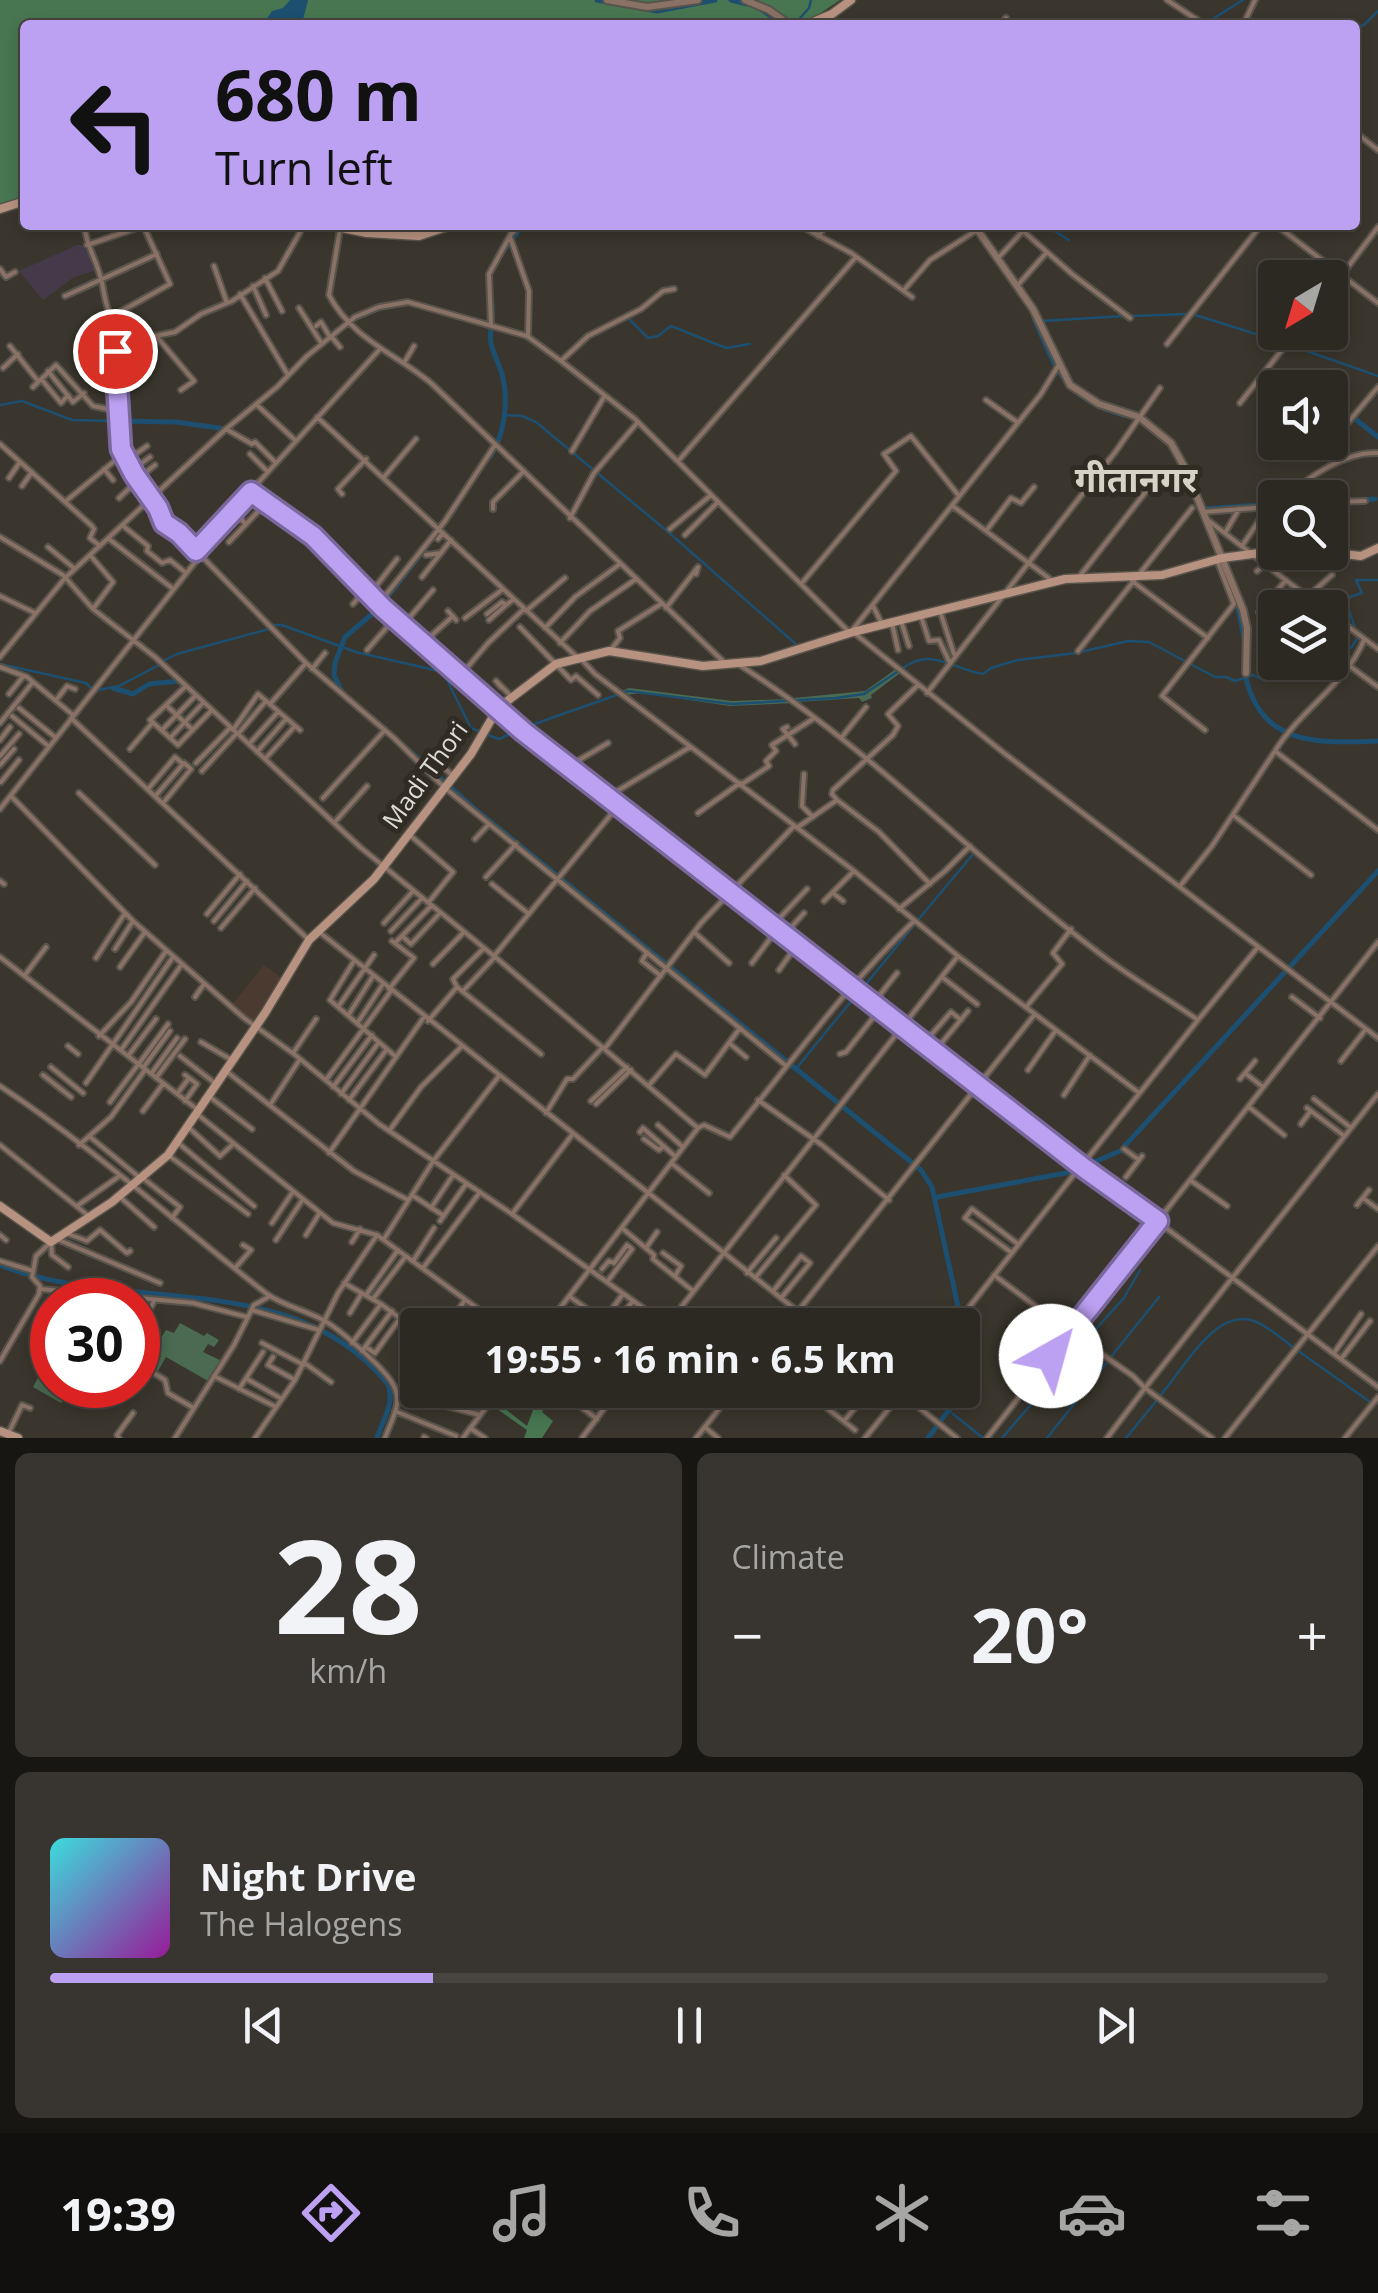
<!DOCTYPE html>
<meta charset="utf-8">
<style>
:root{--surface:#2c2822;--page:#38342f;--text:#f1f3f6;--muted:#a6a6a5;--line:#484440;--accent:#bca0f2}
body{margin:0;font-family:"Open Sans","Noto Sans Devanagari",sans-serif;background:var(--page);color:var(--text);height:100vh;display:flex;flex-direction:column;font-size:38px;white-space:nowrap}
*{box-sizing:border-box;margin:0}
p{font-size:32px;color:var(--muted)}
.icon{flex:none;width:55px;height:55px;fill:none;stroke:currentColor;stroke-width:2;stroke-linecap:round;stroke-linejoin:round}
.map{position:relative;height:1438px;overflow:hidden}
.side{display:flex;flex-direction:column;gap:15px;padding:15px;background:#181613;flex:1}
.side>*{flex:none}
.top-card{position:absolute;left:20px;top:20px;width:1340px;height:210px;border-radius:10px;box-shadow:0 5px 15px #0003,0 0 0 2px var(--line);background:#bca0f2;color:#111;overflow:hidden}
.needle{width:65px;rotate:218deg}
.buttons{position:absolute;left:1258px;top:260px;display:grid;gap:20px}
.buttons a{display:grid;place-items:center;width:90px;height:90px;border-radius:10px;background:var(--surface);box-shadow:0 5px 15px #0003,0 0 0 2px var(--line);font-size:50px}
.speed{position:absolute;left:30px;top:1278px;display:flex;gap:20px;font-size:50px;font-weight:700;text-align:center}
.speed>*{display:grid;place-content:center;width:130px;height:130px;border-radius:50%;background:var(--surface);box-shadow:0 5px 15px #0003,0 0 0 2px var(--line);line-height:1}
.speed .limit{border:15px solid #d22;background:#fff;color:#111}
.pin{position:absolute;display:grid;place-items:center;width:85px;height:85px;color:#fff;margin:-42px;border:5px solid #fff;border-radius:50%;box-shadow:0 2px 10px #0007}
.me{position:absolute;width:110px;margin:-55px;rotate:38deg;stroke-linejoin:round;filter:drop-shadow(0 0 8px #0008)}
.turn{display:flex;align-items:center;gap:35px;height:210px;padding:0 30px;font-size:45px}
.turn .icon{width:130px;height:130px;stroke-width:2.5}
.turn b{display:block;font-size:70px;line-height:85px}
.big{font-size:75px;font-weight:700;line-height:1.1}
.side .tile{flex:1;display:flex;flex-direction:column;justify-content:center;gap:15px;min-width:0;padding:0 35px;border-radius:15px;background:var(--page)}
.side .dial{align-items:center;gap:0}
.dial b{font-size:130px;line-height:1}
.song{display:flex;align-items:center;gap:30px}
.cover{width:120px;height:120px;border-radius:15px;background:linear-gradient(135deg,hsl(180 70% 55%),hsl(300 70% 35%))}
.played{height:10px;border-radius:5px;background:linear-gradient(90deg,var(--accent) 30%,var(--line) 30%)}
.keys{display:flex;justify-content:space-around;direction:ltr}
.heat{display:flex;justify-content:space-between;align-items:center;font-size:55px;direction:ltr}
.side .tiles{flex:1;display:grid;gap:15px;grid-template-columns:1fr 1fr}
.tile:last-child{grid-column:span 2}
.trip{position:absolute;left:400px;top:1308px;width:580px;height:100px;border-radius:10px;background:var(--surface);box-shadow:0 5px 15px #0003,0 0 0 2px var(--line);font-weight:700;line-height:100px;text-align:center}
.tabs{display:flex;height:160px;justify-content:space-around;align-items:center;background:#12100e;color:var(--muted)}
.tabs .icon{width:70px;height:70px}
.tabs .selected{color:var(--accent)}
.tabs b{font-size:45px;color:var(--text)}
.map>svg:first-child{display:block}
</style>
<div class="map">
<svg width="1378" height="1438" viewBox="0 0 1378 1438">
<rect width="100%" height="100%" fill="#3a362d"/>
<!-- industrial -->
<path fill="#453a49" d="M77,245H87L97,270L74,277L43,300L19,271Z"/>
<!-- education -->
<path fill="#4b3a2f" d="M264,965L285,980L255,1025L231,1006Z"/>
<!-- green -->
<path fill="#4a6a51" d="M896,669L900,673L871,695L872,698L862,702L859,698L797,702L794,698L865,691Z
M629,688L732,701L788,699L794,703L730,706L643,693L624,695L622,691Z
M180,1323L204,1336L207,1333L219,1340L214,1347L208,1344L203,1352L222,1361L208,1381L166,1357L157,1373L153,1371L161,1356L152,1351L147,1353L150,1348L148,1345L155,1347L166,1330L174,1333Z
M52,1351V1385H72L61,1403L33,1387Z"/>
<!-- forest -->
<path fill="#477651" d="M0,0H840L803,25H25V203L0,214Z
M554,1390L542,1412L553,1421L542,1438H524L527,1430L497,1409L500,1405L527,1426L533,1410H540Z"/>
<!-- water -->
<path fill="#1d4f71" d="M290,0H308L303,20L263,25L272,11L283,8Z"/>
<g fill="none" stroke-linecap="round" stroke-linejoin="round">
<!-- stream -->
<path stroke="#1d4f71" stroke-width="2.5" d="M1206,23L1243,0
M794,25L809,8L811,0
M1355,28L1364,25L1378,11
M1045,225L1069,240
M1192,314L1285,343
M1132,316L1188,314
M628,318L648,338L658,336L671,326L726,348L750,344
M1042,321L1124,316
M1290,345L1378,376
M0,405L22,401L72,420L114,421
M503,415L522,416L536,422L673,536
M675,538L797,645
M274,625H282L356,652L443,672L471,728L481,732
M1330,657L1352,647L1358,637L1347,604L1350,597L1362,593L1356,580H1378
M163,661L177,654L269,629
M0,664L86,683L92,689
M903,668C932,647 952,669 983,674L991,668L1018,660L1076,653L1128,641L1149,642L1215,677H1226L1235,681L1253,675L1265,681L1266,677L1302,672L1306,662
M98,690L119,686L159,665
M523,728L628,691L732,704L836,698L864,694L897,672
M485,734L499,739L519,730
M918,920L974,853
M862,989L915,924
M795,1070L857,994
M1085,1341L1124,1298L1140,1270
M1297,1350L1370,1402
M1110,1358L1159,1297
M1159,1397C1182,1372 1214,1307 1254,1321C1268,1326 1282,1339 1294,1348
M949,1411L951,1412
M953,1414L983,1438
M1002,1438L1084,1343
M1047,1438L1108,1361
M1126,1438L1157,1400"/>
<!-- canal -->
<path stroke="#1d4f71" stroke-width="5" d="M597,0L657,11L715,0
M731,0L747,4
M762,10L784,25
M502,253L523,225
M1034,318C1056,370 1065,399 1123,415
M1354,418L1378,437
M117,421L176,422L226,429
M489,458C505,436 509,401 502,374C499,364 494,355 491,344C489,333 493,318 492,305
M1363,500L1375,499
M1203,509L1275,504
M441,528L455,509
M1237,604L1244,637
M1245,673C1259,747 1318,743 1378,741
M113,688L133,694L149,684L179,681
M342,692L334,675L335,663L345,637L378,609L428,545
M373,718L475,809L921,1170L932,1187L962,1325
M937,1197L1071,1172L1120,1151L1378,871
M0,1265C126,1315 292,1266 388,1384C395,1404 383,1419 377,1438
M928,1438L969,1383L971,1369L962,1328"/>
<!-- minor casing -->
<g stroke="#58544b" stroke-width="8">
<path id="minor" d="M1167,0L1205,25
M999,25L1006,18
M1243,25L1255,0
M1355,132L1378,150
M84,225C87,249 98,262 102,283C105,296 105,305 111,317L119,444L164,523L179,533L306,663L394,738L445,788L785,1065
M236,225H245
M799,225L851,253L912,297
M1028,225L1023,231L1072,274L1130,318
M1276,225L1378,303
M340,229L329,295C351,338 396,354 431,383L725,663
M818,236L825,227
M510,237L529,291L528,337
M87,245L143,226
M999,257L1023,231
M214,266L227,303
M0,269L6,277L15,272
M265,278L282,311
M253,286L266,315
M1017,286L1047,252
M904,290L930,260L977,230
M1330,291L1378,227
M240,294L288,375
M65,296L157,254
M299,308L322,344
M111,317L170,284L143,225
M491,325L489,274L511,234L520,225
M316,326L321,322L330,337
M156,336L194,381L181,390
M331,336L340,347
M1167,344L1261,225
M10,346L38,381
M115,351L126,342L175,332L201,314L232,301L278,271L304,225
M561,361L588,336L641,309L663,291L674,289
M404,363L414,346
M3,368L18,354
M48,371L73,402L84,393
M42,380L61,403L68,395
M33,387L56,365L93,406L117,411
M986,400L1017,422
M1240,403L1296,332
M256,404L296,441
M317,417L578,658
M226,429L252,444L255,442L276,463
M0,444L92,526L94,529L90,538L100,546
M572,451L604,397
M250,454L268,472
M1318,458L1378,387
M127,460L147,446
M679,460L856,257
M104,469L113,480
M131,471L150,457
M384,477L416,439
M9,478L20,462
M137,479L155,465
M22,486L32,472
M251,491L313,536L383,607L524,732
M342,494L338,489L366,459
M119,498L137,481
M1287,498C1308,476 1347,451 1378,453
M66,501L123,454
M1330,502L1365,501
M954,507L1050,579
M493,509V502L522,473
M233,512L246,524
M1203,512L1268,507
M570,518L594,473L638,422
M1209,521L1322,608
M122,525L148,546L147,551L162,563L170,560L186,573
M670,529L711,495
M986,531L1011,498L1021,503L1034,487
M1225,533L1239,509
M685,535L717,503
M0,537L63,575L93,609L155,657L360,847L494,956
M109,539L172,588
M438,539L443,533
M229,542L267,502
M1242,546L1268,507L1275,506
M48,547L75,569
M197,550L379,350
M90,555L113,582L93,609
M426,555L441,553
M1257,571L1266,564
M422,577L451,540
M1079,577L1155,480
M1132,581L1208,638
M801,584L896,471L884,454L911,436L959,496
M370,594L397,559
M0,596L35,613
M1308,596L1332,575
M380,602L445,521L495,445
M353,604L365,590
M873,606L882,624
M1286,607L1299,590
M666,608L698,567L696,574
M448,611L456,620
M526,611L565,578
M940,611L954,654
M1259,612L1286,580
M1330,613L1378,649
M487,614L502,602L506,605L514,599
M921,616L929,641L939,640L949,661
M465,618L503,589
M489,620L506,605
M901,621L909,646
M892,623L898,650
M403,625L433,590
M520,627L571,680L576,676L598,695
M545,628L575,597L620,564
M853,632L1004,753L1378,1038
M423,643L453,616
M560,643L590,611L636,579
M367,650L395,618
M610,651L620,638L618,631L661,604
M1078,651L1192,508
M0,657L65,578L226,429L277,387L307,356L355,317L379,307L408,302L527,336L561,361L635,419L850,633L1041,394L1058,366
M581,659L595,674L854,871L958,956L667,1325
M738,664C870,748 978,862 1103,956C1133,979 1167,998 1198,1020L1082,1165L1378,1387
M0,667L27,677L73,715
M1351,667L1378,687
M312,669L325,653
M460,676L488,643L524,609
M185,687L150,720L178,745L211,711
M501,687L496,681L511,696
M927,693L1116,451L1160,388
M9,694L22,678
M57,699L67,686L75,689
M270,704L306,663
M167,706L193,730
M19,708L55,737
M12,716L47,745
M71,718L309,940
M0,723L33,682
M787,727L783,729L795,744
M162,730L195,696
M233,730L258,694L300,730
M1205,730L1162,696L1234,604L1217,560
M238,734L266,701
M170,738L203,703
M841,738L866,707
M0,740L10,727
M249,744L278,712
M130,749L153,722
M1275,751C1300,710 1346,684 1364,640
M257,752L286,719
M0,756L19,734
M265,759L295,726
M435,759L454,777
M196,763L230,728
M0,765L14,749
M569,766L608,743
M202,771L236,734
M804,774L802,806L813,817
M1,782L19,760
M742,784L769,766L766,761L776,751L772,745L813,719
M149,788L175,757L182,763
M79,793L155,865
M157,794L184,763L191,769L163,803
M11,796L133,921L244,1018L294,1054L379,1124L512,1214L667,1325
M609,796L690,747
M323,798L385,730
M837,800L879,832L930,884
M0,809L200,556
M698,813L740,783
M1233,815L1311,875
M334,823L367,786
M798,827L837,800L832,794L833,790L893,735L898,726L888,714L918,685
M411,836L453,872L428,903
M475,839L489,824
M486,877L516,844
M0,881L4,884
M492,884L529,914
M1180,886L1212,846L1275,751L1378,830
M833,893L843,901
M824,901L854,871
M899,909L945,871L970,846
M207,914L240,874
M214,921L247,881
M384,923L413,891
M773,925L807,889
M221,928L255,888
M318,931L815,1325
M391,931L422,898
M694,932L729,963
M785,934L804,913
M402,936L411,944L440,913
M396,942L431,906
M115,949L133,921
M647,952L642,961L661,976
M958,956L1138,1092
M0,957L198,1110
M96,958L125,913
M354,961L330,1000L395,1056
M752,963L778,928
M433,964L464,932
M120,967L145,932
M779,970L797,945
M25,975L46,947
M942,977L977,1004
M457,987L541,1054
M389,989L414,958L392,941
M463,991L494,958
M195,997L204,984
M1292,997L1320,1018
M875,1001L897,973
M1027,1006L1062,964L1053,953L1071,929
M338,1007L374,955
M349,1014L373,976
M1198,1020L1258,947
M428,1021L457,987L453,979L484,948
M358,1022L383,984
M99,1036L131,1002L166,951
M201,1042L230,1059
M729,1043L746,1057
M924,1043L951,1012L961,1020
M68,1046L78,1054
M606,1047L701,923L794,826
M121,1050L182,964
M935,1051L968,1011
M293,1053L316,1019
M840,1054L846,1052L880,1009
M128,1056L156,1019
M180,1056L216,1084
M1341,1061L1366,1029
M138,1065L168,1024
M51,1067L83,1093
M143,1068L170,1031
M1028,1070L1056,1030
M226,1071L354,1171L408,1200
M1245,1073L1263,1087
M151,1074L177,1038
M43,1075L71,1097
M185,1075L197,1084L185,1101
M156,1078L185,1039
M1240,1079L1255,1061
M326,1080L391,991
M86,1083L173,957
M650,1084L676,1054L705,1075L740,1028
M0,1086C94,1148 178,1225 267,1294C284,1306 305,1310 323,1320C339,1328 381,1366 391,1381C405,1401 392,1418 385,1438
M333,1087L372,1035
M177,1094L189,1078
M341,1094L379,1042
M1064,1095L1090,1055
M210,1097L252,1129
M1314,1099L1350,1127
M349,1100L387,1049
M758,1100L822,1145L889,1200
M591,1101L627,1067
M110,1102L137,1066
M596,1104L631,1070
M270,1105L300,1059
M1249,1107L1284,1135
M1307,1108L1343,1135
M143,1111L163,1084
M546,1113L567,1079H573L603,1047
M197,1114L333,1223L377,1235L500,1325
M1301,1124L1310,1112
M658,1125L683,1147
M188,1127L220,1156L232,1145
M698,1128L704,1125L730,1137C790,1064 844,988 913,922
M389,1131L421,1087L461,1047
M640,1132L643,1128L676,1157
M89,1136L139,1177
M644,1139L659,1150L664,1146
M177,1142L254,1206
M0,1145L90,1217
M79,1145L111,1117L145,1070
M1124,1149L1139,1160
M329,1153L424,1017
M168,1155L248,1214
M671,1163L709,1193
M1126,1177L1142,1156
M144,1179L180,1207L172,1218
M1190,1180L1227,1206
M412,1195L444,1216
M120,1197L154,1227
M1363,1198L1378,1209
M1357,1205L1369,1190
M77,1206L118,1177
M431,1208L453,1175
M512,1214L572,1135
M440,1221L466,1184
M272,1223L292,1193
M622,1228L654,1255L653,1259L693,1291
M66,1233L87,1241L100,1230L127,1253L130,1251
M0,1235L6,1240
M306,1235L319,1214
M384,1239L434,1160L499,1076
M59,1240L160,1283
M276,1240L303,1199
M352,1242L360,1229
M646,1248L657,1232
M663,1253L681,1266L675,1276
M1012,1253L965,1218L972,1209L1018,1244
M0,1261L33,1271
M413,1261L434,1228
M236,1267L251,1250L243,1245
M423,1268L480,1192
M602,1269L609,1261L614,1263L627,1245L632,1249L607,1282
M747,1273L776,1238
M994,1275L1070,1332L1378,942
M755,1278L816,1205L784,1175
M344,1283L381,1304L418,1332
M40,1289L193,1303L247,1317
M774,1290L801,1256L810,1263L781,1298
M366,1295L398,1250
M569,1296L609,1325
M373,1299L406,1256
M252,1310L319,1330
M350,1313L362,1293
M603,1321L623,1294
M448,1325L465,1300
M547,1325L698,1128L494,956L618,806
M614,1325L633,1301
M626,1325L640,1306
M787,1325L1035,1014
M955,1325L1076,1172L1084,1168
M138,1334L154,1301
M262,1343L304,1365
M352,1343L381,1304
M367,1348L375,1353L398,1321
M362,1351L392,1311
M1334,1353L1361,1314
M273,1357L268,1365L295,1380
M1341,1359L1370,1321
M0,1361L39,1294L40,1286L32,1277L36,1256L51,1242L52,1255L68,1267
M138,1363L165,1380L168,1393L192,1407
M306,1364L331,1382
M214,1376L276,1407
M247,1379L282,1399
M408,1382L418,1388
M239,1389L263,1352
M422,1390L432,1393L434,1390
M466,1390L490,1398
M559,1390L597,1419
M852,1390L864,1399
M897,1390L957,1438
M399,1394L480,1415
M809,1394L855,1430
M398,1395L418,1369
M395,1411L456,1436
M844,1421L854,1409
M470,1428L485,1438
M706,1428L718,1438
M8,1434L22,1405L30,1408
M424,1437L426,1438
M119,1438L117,1435L133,1413
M175,1438L234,1345L254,1305L270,1296
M255,1438L295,1380L338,1293L377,1235
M463,1438L499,1390
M582,1438L618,1390
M696,1438L734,1390
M865,1438L904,1390
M987,1438L1070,1332L1133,1376L1145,1388L1107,1438
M1212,1438L1145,1388L1378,1094
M1225,1438L1378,1246
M1345,1438L1378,1397"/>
</g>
<!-- tertiary casing -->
<g stroke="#58544b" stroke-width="10">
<path id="tertiary" d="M607,0L647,7L698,0
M745,0L769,10L790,25
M974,225L1033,309L1070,385L1099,404L1139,417L1171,443L1186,470L1243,610L1247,628L1246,673
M524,732L1082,1165"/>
</g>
<!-- secondary casing -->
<g stroke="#58544b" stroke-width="11">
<path id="secondary" d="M806,25L832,14L851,0
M0,209L25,201
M328,225L367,233L419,236L452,225
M1324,552L1361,556L1378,548
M0,1206L51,1242L112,1202L168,1155L265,1013L309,940L374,879L471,754L498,708L556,664L609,651L703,666L761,661L853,632L1065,579L1162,575L1222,558L1275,551
M0,1431L18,1438"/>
</g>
<!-- minor -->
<use href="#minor" stroke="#897166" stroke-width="4"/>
<!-- tertiary -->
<use href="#tertiary" stroke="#897166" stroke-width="6"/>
<!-- secondary -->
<use href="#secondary" stroke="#b89280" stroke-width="8"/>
</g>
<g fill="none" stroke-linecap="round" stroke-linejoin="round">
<!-- route casing -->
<g stroke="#7a689d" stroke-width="25">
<path id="route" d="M115,351L121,449L134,474L158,508L164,523L179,533L196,551L251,492L313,536L383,608L524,732L1084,1168L1158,1221L1051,1356"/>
</g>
<!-- route -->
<use href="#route" stroke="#bca0f2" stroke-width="18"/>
</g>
<g text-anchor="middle" stroke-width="10" stroke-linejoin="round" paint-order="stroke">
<!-- street labels -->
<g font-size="25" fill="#dedcd6" stroke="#302c23">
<text transform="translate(425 775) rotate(-54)" y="9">Madi Thori</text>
</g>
<!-- district labels -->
<g font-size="35" font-weight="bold" fill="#d7d2c6" stroke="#302c23">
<text x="1136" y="492">गीतानगर</text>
</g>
</g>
</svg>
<div class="buttons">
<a><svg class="needle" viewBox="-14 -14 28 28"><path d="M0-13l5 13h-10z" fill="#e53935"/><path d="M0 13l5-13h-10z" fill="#a6a6a5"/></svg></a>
<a><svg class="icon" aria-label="sound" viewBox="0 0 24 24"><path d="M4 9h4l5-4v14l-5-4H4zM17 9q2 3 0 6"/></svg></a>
<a><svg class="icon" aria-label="search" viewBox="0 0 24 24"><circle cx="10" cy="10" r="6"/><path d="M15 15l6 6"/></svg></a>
<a><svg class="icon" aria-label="layers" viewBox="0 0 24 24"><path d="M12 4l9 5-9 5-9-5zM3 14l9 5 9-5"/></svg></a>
</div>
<div class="speed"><div class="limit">30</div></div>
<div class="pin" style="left:115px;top:351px;background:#d93025"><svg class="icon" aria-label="arrive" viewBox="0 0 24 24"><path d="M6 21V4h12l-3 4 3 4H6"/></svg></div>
<svg class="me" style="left:1051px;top:1356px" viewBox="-20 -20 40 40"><circle r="19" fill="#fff"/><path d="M0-13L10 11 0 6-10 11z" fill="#bca0f2"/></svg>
<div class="trip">19:55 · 16 min · 6.5 km</div>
<div class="top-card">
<div class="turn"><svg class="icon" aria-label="left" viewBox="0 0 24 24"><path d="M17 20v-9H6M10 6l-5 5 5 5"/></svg><div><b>680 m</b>Turn left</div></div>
</div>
</div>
<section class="side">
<div class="tiles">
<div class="tile dial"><b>28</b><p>km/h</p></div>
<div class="tile"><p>Climate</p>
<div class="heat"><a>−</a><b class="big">20°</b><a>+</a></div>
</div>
<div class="tile">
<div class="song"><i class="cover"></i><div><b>Night Drive</b><p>The Halogens</p></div></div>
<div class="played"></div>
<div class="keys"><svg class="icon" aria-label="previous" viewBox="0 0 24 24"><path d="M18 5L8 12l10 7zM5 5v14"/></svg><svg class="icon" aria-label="pause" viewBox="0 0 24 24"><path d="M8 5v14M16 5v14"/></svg><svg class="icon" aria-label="next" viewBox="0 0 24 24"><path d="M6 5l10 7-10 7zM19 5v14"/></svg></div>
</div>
</div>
</section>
<nav class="tabs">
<b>19:39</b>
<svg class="icon selected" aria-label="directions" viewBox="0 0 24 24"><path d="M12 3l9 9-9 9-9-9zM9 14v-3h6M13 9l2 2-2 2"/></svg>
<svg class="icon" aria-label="music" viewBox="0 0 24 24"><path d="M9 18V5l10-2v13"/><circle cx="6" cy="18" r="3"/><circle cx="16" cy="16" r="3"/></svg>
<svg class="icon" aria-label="phone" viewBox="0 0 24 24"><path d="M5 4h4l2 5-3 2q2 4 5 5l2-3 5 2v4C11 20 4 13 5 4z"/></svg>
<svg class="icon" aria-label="climate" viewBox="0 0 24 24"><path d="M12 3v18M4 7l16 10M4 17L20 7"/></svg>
<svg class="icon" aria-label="car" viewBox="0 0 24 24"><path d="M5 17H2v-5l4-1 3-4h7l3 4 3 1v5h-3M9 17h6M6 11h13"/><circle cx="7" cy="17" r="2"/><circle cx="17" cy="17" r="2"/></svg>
<svg class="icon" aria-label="filters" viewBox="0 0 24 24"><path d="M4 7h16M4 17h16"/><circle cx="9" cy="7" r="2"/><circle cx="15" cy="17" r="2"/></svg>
</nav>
